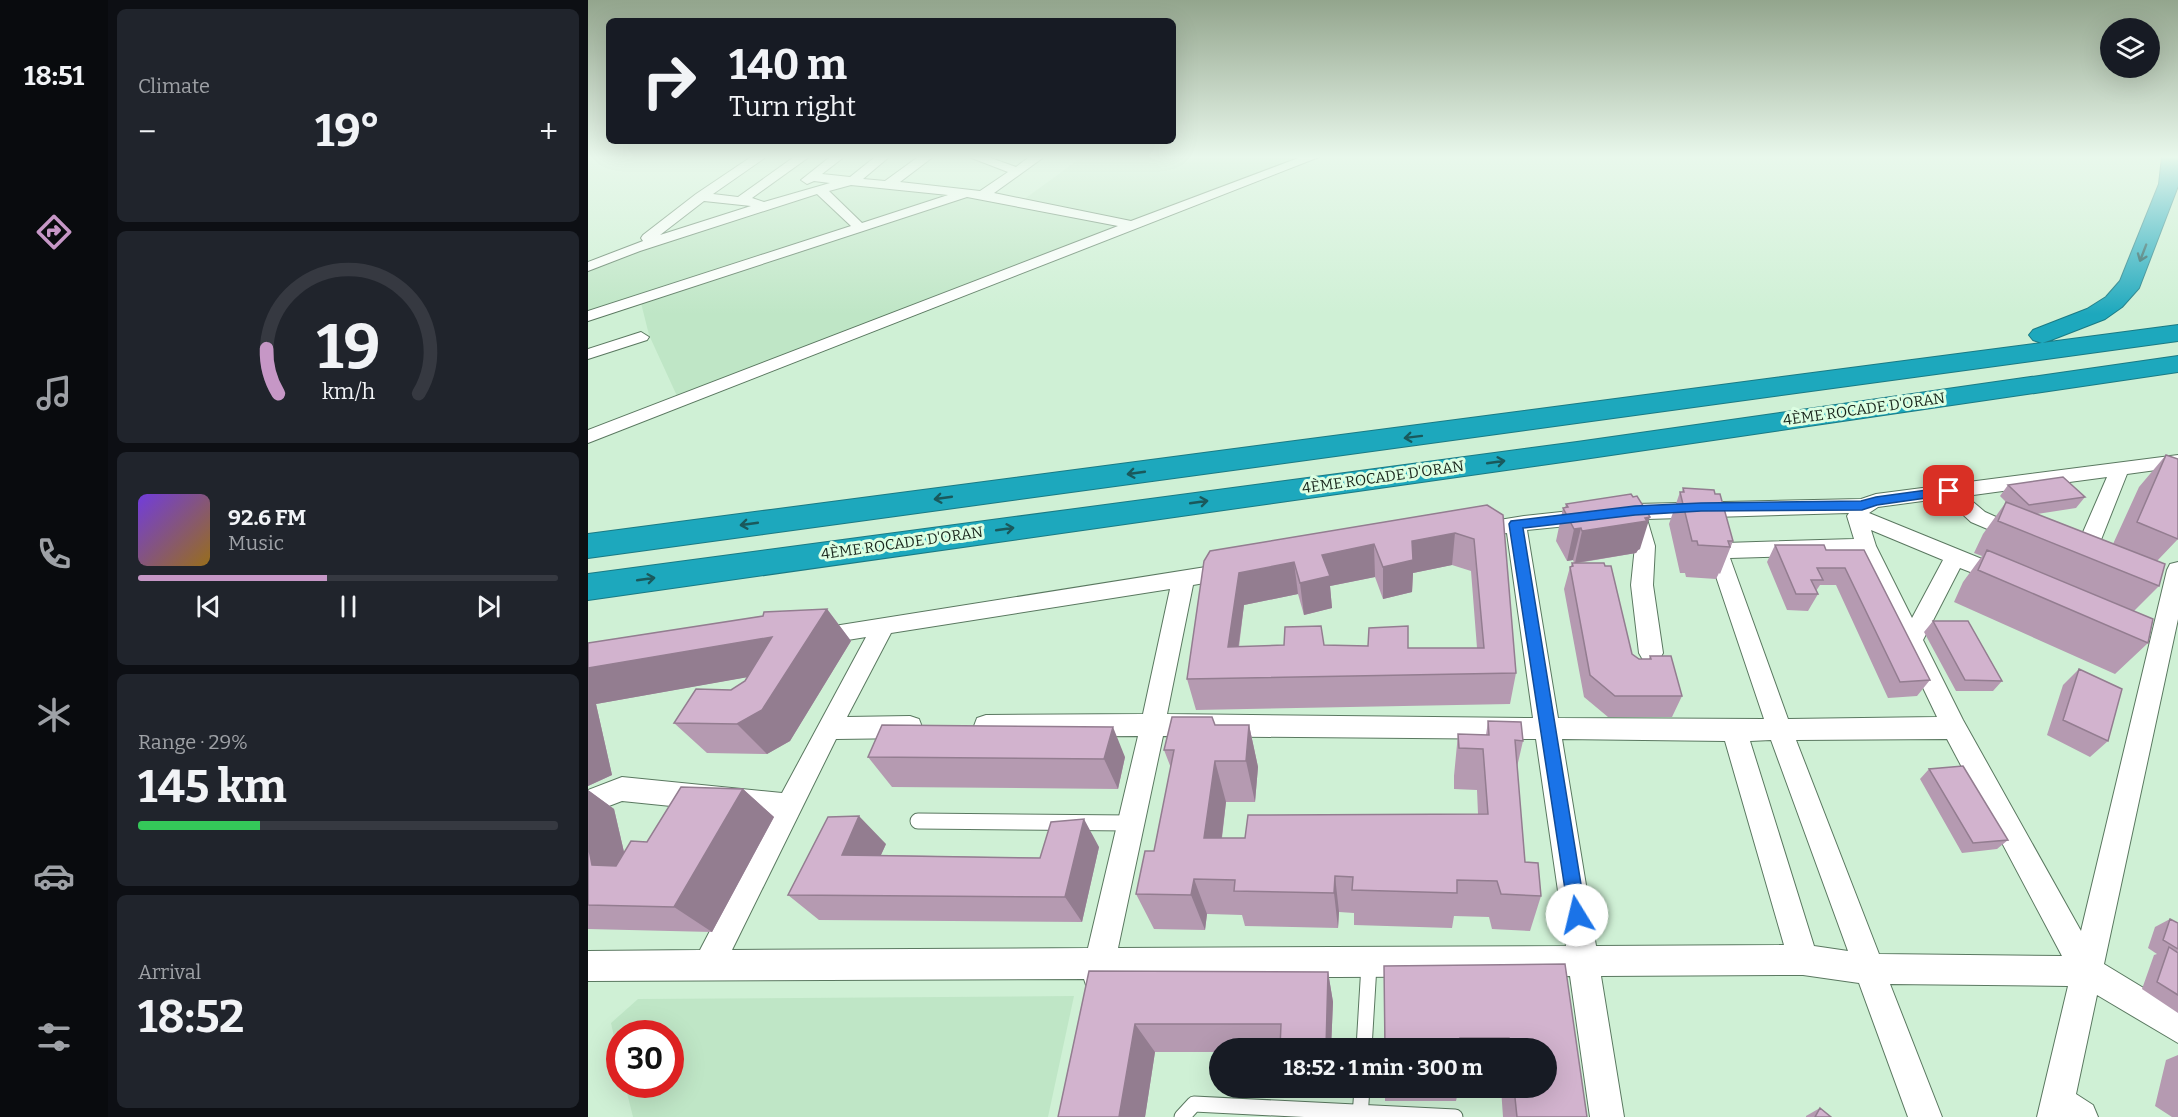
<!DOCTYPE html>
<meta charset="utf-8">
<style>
:root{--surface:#171b24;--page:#20242c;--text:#f1f3f6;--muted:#9ea1a6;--line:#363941;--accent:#c697c6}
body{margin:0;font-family:Bitter,serif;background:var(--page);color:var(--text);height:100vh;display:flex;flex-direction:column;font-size:22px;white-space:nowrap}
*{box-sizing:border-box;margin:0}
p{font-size:20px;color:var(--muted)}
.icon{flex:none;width:33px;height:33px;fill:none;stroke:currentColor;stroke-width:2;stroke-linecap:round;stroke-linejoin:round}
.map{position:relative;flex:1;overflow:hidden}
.panel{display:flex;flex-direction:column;gap:9px;padding:9px;background:#0d0f14;width:480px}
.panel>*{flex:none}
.guide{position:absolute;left:18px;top:18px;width:570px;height:126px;border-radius:9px;box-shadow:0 6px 24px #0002;background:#171b24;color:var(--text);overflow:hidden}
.fabs{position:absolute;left:1512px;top:18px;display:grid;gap:12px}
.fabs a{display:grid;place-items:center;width:60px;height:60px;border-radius:50%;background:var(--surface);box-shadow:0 6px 24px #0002;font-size:30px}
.speed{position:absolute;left:18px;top:1020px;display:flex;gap:12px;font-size:30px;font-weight:700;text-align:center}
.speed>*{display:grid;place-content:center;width:78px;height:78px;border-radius:50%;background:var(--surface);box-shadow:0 6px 24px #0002;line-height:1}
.speed .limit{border:9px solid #d22;background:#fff;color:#111}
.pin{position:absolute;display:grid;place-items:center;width:51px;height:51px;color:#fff;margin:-26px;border-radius:12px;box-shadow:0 3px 9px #0006}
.me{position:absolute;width:66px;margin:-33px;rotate:351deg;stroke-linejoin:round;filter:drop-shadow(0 0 4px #0008)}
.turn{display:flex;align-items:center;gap:21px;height:126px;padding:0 24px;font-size:27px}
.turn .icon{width:78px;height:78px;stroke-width:2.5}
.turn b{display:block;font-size:42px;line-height:51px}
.big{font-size:45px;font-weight:700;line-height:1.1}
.panel .card{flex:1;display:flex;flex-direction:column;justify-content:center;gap:9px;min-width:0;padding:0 21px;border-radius:9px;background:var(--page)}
.panel .dial{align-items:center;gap:0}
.dial svg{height:156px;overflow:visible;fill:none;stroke:var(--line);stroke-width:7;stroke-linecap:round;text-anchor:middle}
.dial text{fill:var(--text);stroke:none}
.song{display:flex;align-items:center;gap:18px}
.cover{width:72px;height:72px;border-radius:9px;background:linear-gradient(135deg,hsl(260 70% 55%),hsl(40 70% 35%))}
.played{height:6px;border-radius:3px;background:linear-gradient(90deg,var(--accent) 45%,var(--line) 45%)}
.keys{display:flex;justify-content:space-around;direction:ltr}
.heat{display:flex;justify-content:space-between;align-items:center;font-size:33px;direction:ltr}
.charge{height:9px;border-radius:4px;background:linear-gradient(90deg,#34c759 29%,var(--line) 0)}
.trip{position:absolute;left:621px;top:1038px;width:348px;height:60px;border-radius:30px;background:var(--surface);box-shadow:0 6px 24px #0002;font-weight:700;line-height:60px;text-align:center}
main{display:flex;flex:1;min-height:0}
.tabs{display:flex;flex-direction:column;width:108px;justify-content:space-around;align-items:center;background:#090b0e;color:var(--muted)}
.tabs .icon{width:42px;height:42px}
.tabs .on{color:var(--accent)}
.tabs b{font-size:27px;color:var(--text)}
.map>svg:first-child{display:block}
</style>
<main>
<nav class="tabs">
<b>18:51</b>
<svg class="icon on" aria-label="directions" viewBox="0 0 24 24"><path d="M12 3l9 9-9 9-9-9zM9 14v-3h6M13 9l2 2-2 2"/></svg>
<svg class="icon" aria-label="music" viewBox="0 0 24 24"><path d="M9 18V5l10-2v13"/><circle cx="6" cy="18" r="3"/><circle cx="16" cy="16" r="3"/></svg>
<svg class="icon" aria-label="phone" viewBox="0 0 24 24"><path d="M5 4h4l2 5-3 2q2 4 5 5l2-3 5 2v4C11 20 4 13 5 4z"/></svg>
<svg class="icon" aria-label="climate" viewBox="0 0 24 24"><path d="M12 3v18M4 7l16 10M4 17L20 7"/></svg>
<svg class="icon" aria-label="car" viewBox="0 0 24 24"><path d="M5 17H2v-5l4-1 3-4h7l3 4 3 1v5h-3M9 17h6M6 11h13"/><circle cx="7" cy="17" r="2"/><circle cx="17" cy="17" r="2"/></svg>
<svg class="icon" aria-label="filters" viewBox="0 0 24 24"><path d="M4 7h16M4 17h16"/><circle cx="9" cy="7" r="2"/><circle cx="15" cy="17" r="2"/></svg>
</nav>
<section class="panel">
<div class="card"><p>Climate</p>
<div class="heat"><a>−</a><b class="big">19°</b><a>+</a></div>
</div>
<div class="card dial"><svg viewBox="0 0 100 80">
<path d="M14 69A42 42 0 1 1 86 69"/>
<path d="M14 69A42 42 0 0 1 8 46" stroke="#c697c6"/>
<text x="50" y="56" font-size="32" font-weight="700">19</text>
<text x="50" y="72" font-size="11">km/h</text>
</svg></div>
<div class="card">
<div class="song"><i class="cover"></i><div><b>92.6 FM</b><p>Music</p></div></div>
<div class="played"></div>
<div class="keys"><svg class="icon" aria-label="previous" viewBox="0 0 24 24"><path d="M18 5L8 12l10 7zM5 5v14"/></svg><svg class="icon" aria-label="pause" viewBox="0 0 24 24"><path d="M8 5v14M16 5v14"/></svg><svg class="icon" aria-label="next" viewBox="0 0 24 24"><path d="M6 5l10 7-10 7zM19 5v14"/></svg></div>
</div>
<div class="card"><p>Range · 29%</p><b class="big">145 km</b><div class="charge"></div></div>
<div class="card"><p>Arrival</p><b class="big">18:52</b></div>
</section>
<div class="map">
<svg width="1590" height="1117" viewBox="0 0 1590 1117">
<rect width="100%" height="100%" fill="#cff0d5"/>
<!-- built -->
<path fill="#bfe6c6" d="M494,157H722L89,396L61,335L52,299L0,316V269L56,246L271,180L431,203Z
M486,996L460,1117H45L37,1085L82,1084V1034H32L31,1060L23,1023L50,999Z"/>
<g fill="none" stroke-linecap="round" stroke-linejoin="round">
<!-- lane casing -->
<g stroke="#5a7860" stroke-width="17">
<path id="lane" d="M330,821L542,823
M776,1048L781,965
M594,1117L606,1104L867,1117
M772,1117L774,1088"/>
</g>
<!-- street casing -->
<g stroke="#5a7860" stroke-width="2">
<path id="street" d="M163,157H178L125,194L150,197L206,157H221L164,198L176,202L242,183L226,181L219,184L213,180L242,157H256L234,174L262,177L287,157H301L275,179L297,181L330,157H345L312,182L392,191L420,172L381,157H400L428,167L441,157H456L406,193L543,221L713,157H731L0,443V430L530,226L379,197L0,321V311L263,226L229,194L52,251L0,271V262L55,241L53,238L55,235L108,194ZM263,185L360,195L274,223L241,191ZM116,201L163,206L72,235Z
M53,332L61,337L59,340L0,359V349Z
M1590,455V467L1539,474L1505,560L1501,565L1494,568L1485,564L1481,559L1486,553L1519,477L1378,496L1397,512L1437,530L1440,535L1437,540L1430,542L1383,522L1357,498L1290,507L1281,513L1421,570L1424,576L1421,582L1413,584L1372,568L1335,640L1375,720L1493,931L1579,570L1582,564L1590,562V619L1516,964L1590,1009V1043L1509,995L1488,1094L1505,1105L1510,1117H1449L1480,986L1302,984L1354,1117H1320L1271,983L1215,975L1013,976L1036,1117H1002L982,976L522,978L520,985L509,989L498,985L496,979L0,981V951L112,950L182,816L34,801L0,814V790L34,777L194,793L278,637L229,645L221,642L218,636L221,630L643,563L651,565L654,571L651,577L605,585L579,714L945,718L919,533L887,537L880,535L877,530L880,525L936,516L1047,504L1273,499L1288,494ZM1261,513L1259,516L1266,539L1137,543L1133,536L1126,534L1119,536L1116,541L1176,719L970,718L939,530L1039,520L1047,546L1043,585L1051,653L1055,660L1063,662L1071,660L1075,653L1065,585L1067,546L1059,519ZM1283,530L1355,560L1324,618L1288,546ZM1271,554L1349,717L1200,719L1142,558ZM582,589L555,714L398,715L389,718L386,726L389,734L398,737L550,736L500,948L144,950L248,739L322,738L331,735L334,727L331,719L322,716L259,717L303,633ZM575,736L948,739L978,946L530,948ZM974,739L1137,741L1196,945L1008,946ZM1359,739L1474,956L1291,954L1208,740ZM1183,740L1260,951L1226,946L1162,741Z"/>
</g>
<!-- highway casing -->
<g stroke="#1b7a84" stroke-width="2">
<path id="highway" d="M1574,157H1590V186L1551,288L1534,307L1517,319L1463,340L1454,343L1445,340L1441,335L1445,330L1499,309L1518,297L1532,281L1571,184Z
M1590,325V341L0,558V534Z
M1590,356V372L989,460L0,600V574L989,442Z"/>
</g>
<!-- lane -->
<use href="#lane" stroke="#fff" stroke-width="15"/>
<!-- street -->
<use href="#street" fill="#fff" fill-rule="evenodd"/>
<!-- highway -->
<use href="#highway" fill="#1da8bd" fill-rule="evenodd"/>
</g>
<!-- wall -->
<path fill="#b59ab1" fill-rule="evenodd" d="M1578,455L1590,539L1569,561L1571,586L1546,611L1560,643L1527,674L1366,602L1375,582L1394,556L1386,553L1395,534L1418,502L1412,496L1420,485L1497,497L1488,508L1449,514L1525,544L1551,487Z
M1095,488L1145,541L1132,574L1131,573L1128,579L1098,577L1097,573H1092L1081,524L1092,492H1094Z
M978,504L1052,549L1050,550L1048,553L990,563L1044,654L1051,659H1061L1062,656L1094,696L1084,717H1020L996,697L976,589L982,567L983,566L984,563H986L985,560L979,561L968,541L975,508H977Z
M899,505L928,673L922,704L608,710L599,679L622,551ZM864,565L883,571L889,648H820L736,645L651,647L656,605L710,594L716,615L744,608L742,586L787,577L795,599L824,592L825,573Z
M1187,545L1238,550H1276L1342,680L1329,696L1300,698L1248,585H1232L1228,591L1230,594L1220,611L1199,610L1179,562Z
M239,609L263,641L202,741L179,754L119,753L86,723L143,690L157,681L159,677L8,704L24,775L0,786V643Z
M1345,621L1414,681L1405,691H1368L1336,632Z
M1491,669L1520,741L1502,757L1459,735L1475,685Z
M900,721L935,741L929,767L937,862L953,896L942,931L904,929L901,917L866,916L864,928L766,925V913L751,912L750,928L657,926L654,915L619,914L617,930L566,929L548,894L566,851L583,768L576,750L627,725H661L670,767L667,802H638L634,838H657L890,814L889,790L866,789V776L870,734L898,735Z
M280,757H537L530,789L304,787Z
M1341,769L1420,840L1409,849L1374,853L1332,779Z
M155,789L186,817L124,932L0,929V790L26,809L36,852L59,842Z
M298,844L293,855L452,858L511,847L494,922L231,920L200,895Z
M1582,919L1590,923V1013L1554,989L1566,955L1569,954L1560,948L1567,927Z
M977,964L999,1117H915L913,1088H958V1048H797L796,966Z
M501,971L740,972L745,1002L743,1048H632V1052H567L557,1117H470Z
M1590,1055V1117H1584L1567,1106L1578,1060Z
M697,1088H742V1092H699Z
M797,1088H871L868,1101H797Z
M1232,1108L1243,1117H1218V1116Z"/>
<!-- shaded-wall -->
<path fill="#937d90" d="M1062,517L1052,549L1050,550L1048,553L987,563L994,531Z
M993,528L985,560L979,561L986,529Z
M867,533L864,565L825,573L824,592L795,599V567L824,541Z
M786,544L787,577L742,586L744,608L716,615L712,583L734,555Z
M706,562L710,594L656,605L646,679L640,647L651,573Z
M239,609L263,641L202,741L179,754L149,724L200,670L8,704L24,775L0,786V668Z
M661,725L670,767L667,802L658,761Z
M525,727L537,757L530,789L516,759Z
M627,761L638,802L629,876L616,838Z
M155,789L186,817L124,932L86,907Z
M0,790L26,809L45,891L4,865L0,844Z
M271,816L298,844L281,881L254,855Z
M496,819L511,847L494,922L477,897Z
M747,876L751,912L750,928L746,893Z
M606,879L619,914L617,930L603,895Z
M740,972L745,1002L743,1048H738Z
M547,1024L567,1052L557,1117H531Z"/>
<!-- building -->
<path fill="#d2b3ce" stroke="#937d90" stroke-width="1.5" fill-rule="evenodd" d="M1578,455L1590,459V539L1549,522Z
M1475,477L1497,497L1441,505L1420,485Z
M1095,488L1126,490L1127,494H1132L1145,541H1140L1142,547L1110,545L1109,541H1104L1092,492H1096Z
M1043,494L1045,497L1049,496L1062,517L1057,518L1059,521L994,531L993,528L986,529L975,508L980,507L978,504Z
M1418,502L1577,564L1571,586L1410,521Z
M899,505L915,515L928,673L599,679L616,561L622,551ZM867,533L886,539L896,648H820V626L781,628L780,646L736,645L733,626L697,627L696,645L640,647L651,573L706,562L712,583L742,576L734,555L786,544L795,567L825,560L824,541Z
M1187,545H1236L1238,550H1276L1342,680L1312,682L1257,568H1229L1235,580H1223L1230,594H1208Z
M1399,550L1565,619L1560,643L1390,570Z
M984,563H1016L1017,566H1023L1044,654L1051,659H1063L1062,656H1083L1094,696H1027L1002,675L982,567L985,566Z
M239,609L174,710L149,724L86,723L108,689L143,690L157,681L184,637L0,668V643L175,616L176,612Z
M1345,621H1380L1414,681L1377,680Z
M1491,669L1534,689L1520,741L1475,720Z
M584,717H624L627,725H661L658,761H627L616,838H657L660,815L900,814L895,749L871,748L870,734L901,735L900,721L933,722L935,741L927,740L937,862L950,863L953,896L913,894L909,881L869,880V893L764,890L765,877L747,876L746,893L646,891L647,880L606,879L603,895L548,894L557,851H566L586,750H576Z
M294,725L525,727L516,759L280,757Z
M1375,766L1420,840L1385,843L1341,769Z
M93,787L155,789L86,907L0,905V844L4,865L28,866L43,841L59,842Z
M271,816L254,855L452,858L463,822L496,819L477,897L200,895L240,817Z
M1582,919L1590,923V949L1575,940Z
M1581,947L1590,953V995L1569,982Z
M977,964L999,1117H929L926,1088H958V1048H922L921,1038H872V1048H797L796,966Z
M501,971L740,972L738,1048H692L693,1024H547L531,1117H470Z
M1232,1108L1243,1117H1227Z"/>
<!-- one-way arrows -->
<defs><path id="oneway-shaft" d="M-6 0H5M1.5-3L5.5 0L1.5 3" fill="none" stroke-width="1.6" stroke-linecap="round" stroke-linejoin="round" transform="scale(1.5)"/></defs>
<g stroke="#1a595c">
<use href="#oneway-shaft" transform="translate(1555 253) rotate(111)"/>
<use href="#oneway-shaft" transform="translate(825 437) rotate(173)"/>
<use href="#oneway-shaft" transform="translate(908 462) rotate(-8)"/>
<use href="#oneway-shaft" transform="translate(548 473) rotate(172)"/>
<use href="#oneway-shaft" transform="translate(355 498) rotate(172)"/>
<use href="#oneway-shaft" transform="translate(611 502) rotate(-8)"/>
<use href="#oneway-shaft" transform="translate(161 524) rotate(172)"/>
<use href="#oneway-shaft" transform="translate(417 529) rotate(-8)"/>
<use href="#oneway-shaft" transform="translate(58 579) rotate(-8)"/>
</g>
<!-- sky -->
<linearGradient id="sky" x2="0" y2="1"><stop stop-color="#93a58d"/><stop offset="0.5" stop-color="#e9f8ec"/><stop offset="1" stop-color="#e9f8ec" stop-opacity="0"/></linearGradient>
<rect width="1590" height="314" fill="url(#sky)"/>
<!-- route -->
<path fill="#1a73e8" stroke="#114b97" stroke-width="1.5" d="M1361,487L1366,488L1368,491L1366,494L1289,505L1274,510L1113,511L1047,515L935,528L998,915L996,922L989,925L982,922L921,524L923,521L1047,506L1113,503L1273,501L1288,497Z"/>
<g text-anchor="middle" stroke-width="6" stroke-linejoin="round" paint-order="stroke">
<!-- street labels -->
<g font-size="15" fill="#18251b" stroke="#dcfee2">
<text transform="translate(1276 409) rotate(-8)" y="5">4ÈME ROCADE D'ORAN</text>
<text transform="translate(795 477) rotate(-8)" y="5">4ÈME ROCADE D'ORAN</text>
<text transform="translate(314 543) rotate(-8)" y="5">4ÈME ROCADE D'ORAN</text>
</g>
</g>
</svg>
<div class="fabs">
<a><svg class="icon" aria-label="layers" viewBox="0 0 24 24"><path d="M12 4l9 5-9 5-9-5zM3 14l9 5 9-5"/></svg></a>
</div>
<div class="speed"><div class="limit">30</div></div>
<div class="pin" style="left:1361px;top:491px;background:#d93025"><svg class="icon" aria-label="arrive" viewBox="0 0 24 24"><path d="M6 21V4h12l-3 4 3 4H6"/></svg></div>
<svg class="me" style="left:989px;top:915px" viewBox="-20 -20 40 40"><circle r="19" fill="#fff"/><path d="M0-13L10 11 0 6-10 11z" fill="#1a73e8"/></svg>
<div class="trip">18:52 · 1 min · 300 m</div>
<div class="guide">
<div class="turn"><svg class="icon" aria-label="right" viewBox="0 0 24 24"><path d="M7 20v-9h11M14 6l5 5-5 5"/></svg><div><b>140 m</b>Turn right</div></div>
</div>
</div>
</main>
